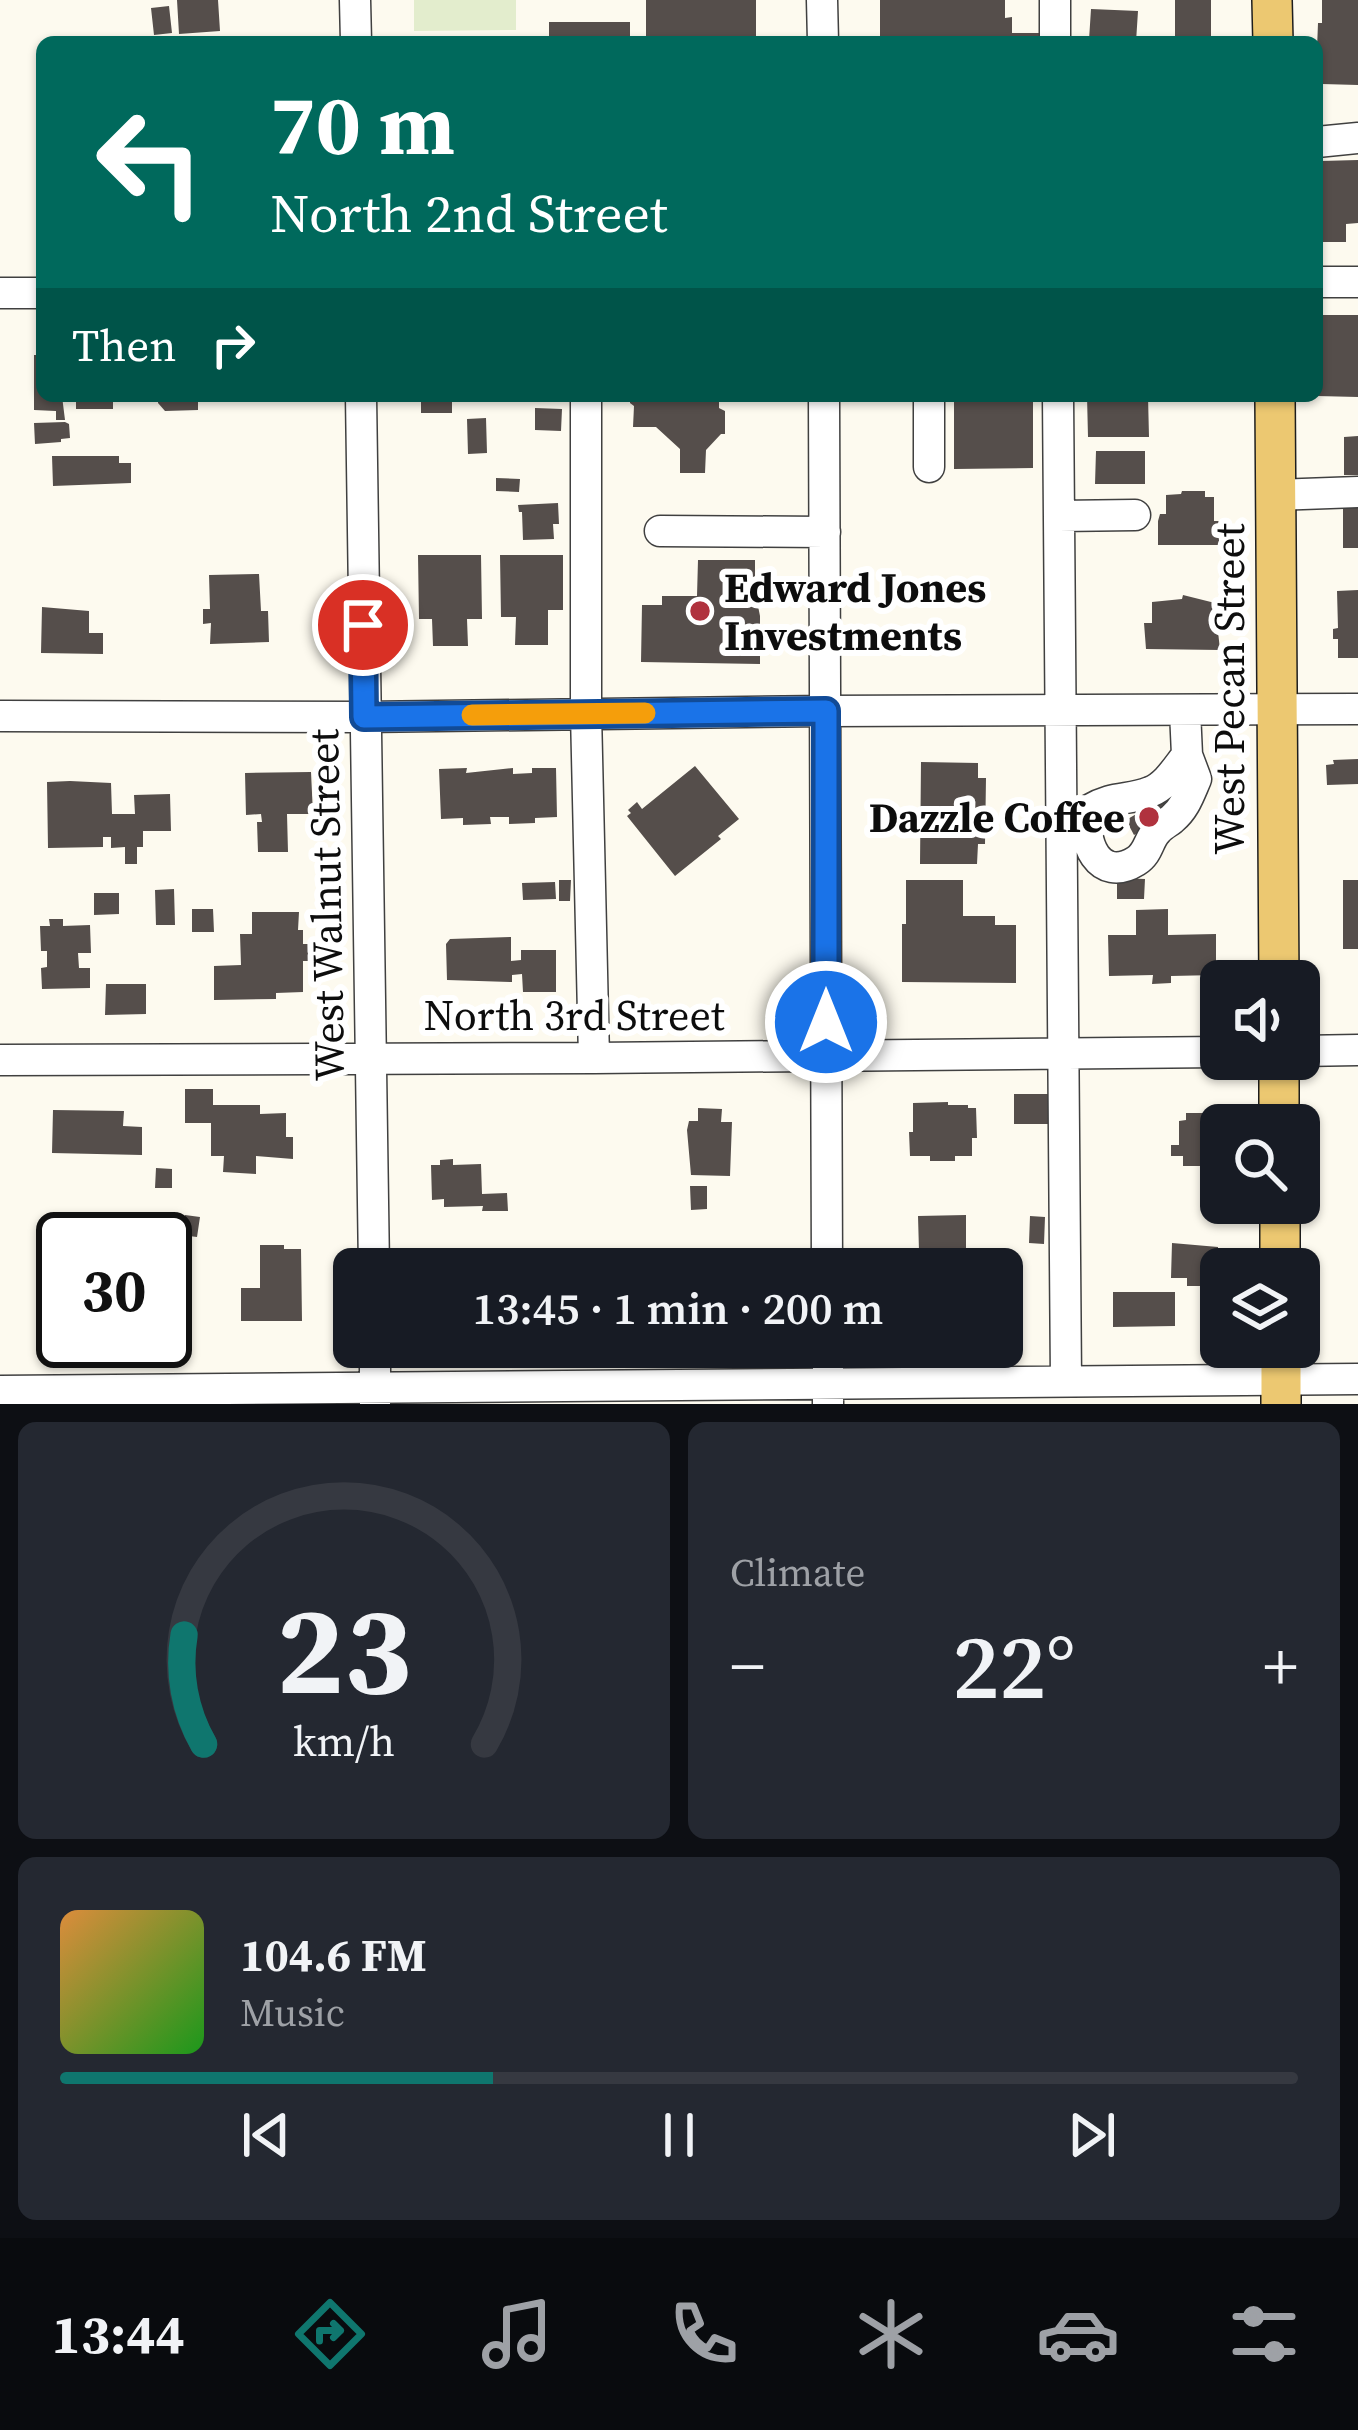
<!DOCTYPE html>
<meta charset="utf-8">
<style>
:root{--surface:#171b24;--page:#242831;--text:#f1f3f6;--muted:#9ea1a6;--line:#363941;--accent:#0f766e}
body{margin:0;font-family:"Source Serif 4",serif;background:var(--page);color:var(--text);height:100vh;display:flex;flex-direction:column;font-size:45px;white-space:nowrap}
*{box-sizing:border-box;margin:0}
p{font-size:39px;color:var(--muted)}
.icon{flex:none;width:66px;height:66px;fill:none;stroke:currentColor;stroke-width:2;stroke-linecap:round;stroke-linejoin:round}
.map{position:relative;height:1404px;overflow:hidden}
.details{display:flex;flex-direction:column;gap:18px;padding:18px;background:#0d0f14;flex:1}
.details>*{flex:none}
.hud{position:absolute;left:36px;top:36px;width:1287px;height:366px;border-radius:18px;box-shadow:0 3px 9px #0004;background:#00695c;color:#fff;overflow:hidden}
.buttons{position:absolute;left:1200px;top:960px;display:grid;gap:24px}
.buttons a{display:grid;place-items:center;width:120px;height:120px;border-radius:18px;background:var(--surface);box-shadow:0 3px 9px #0004;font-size:60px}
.speed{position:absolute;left:36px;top:1212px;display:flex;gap:24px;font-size:60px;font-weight:700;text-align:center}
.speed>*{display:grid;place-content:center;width:156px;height:156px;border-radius:50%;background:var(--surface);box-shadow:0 3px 9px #0004;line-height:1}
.speed .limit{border:6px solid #111;border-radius:18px;background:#fff;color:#111}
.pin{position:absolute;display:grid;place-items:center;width:102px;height:102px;color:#fff;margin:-51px;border:6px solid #fff;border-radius:50%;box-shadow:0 3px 12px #0007}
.me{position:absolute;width:132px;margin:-66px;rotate:0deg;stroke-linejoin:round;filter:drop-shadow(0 0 9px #0008)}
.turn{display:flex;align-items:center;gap:42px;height:252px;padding:0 36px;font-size:54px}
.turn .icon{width:156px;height:156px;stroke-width:2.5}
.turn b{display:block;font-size:84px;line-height:102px}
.then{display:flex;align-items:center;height:114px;padding:0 36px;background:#0003;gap:24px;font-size:45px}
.big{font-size:90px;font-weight:600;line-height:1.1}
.details .tile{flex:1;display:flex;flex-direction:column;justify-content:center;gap:18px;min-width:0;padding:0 42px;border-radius:18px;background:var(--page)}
.details .dial{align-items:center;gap:0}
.dial svg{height:312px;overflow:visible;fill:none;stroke:var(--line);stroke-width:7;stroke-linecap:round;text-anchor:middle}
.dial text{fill:var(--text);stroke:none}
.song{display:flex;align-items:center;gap:36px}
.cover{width:144px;height:144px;border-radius:18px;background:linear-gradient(135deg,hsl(30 70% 55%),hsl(120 70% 35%))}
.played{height:12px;border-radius:6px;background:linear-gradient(90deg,var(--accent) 35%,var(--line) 35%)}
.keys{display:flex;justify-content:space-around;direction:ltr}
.heat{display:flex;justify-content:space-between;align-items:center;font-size:66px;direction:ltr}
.details .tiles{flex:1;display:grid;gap:18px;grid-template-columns:1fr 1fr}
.tile:last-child{grid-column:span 2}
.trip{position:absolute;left:333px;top:1248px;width:690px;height:120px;border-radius:18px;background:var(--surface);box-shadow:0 3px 9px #0004;font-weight:600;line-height:120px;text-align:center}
.tabs{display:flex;height:192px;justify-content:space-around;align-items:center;background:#090b0e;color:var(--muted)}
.tabs .icon{width:84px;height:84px}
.tabs .current{color:var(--accent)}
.tabs b{font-size:54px;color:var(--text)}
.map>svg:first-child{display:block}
</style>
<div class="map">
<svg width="1358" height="1404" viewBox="0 0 1358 1404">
<rect width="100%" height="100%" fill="#fdfaef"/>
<!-- pitch -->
<path fill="#e3edcd" d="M414,0H516V30L414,31Z"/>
<!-- building -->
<path fill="#554e4b" d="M177,0H218L220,31L179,34Z
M646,0H756V42H646Z
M880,0H1005V18L1012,17V33H1040L1041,42H880Z
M1175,0H1211V36H1175Z
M1322,0H1358V85L1322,84V68L1317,67V49L1318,23H1322Z
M169,6L172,33L154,35L151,8Z
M1091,9L1138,11L1136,42L1089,40Z
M549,22H630V42H549Z
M1358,160V223L1346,224V242H1317V205H1321V161Z
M1322,315H1358V397L1317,396V318H1322Z
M34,355H42V396H62L65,420H56V411L34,410Z
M76,396H113V409H76Z
M158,396H198V410L165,411L158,403Z
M421,396H452V413H421Z
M630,396H719V408L725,411V434H721L706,450L705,473H680V449L656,427H633L634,406L630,403Z
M954,396H1033V468L954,469Z
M1087,396H1148L1149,437H1088Z
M535,408L562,409L561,431L535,430Z
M486,418L487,453L468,454L467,419Z
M65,422L69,424L70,438L61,439V442L35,444L34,423Z
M1358,436V475H1344V437Z
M1096,451H1145V484H1095Z
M52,456H119V463H131V483L53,486Z
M496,478L520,479L519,492L496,491Z
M1182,491H1205V497H1214V521H1219V545H1158V521L1160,514H1166V495L1181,494Z
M558,503L559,524H553L554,539L523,540L522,512H519L518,505Z
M1343,507H1358V548H1343Z
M418,555H481L482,619H467L468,646H433L432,619H419Z
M500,555H563V610H548V645H515L516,617H501Z
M698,560H755V606H758L760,616V664L641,662L642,605H662V596H697Z
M259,574L261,611H268L269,642L210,644L211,623L203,624V609H210L209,575Z
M1358,590V658H1338V639H1333V629L1338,628L1337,591Z
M1183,595L1215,603L1220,650L1146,649L1144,623H1152V602L1182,599Z
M42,607L89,611V633H103V654L41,653Z
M1358,759V784L1327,785L1326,765L1334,764L1333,760Z
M921,762L978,763V778H986L985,844H978L977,864H920Z
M695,766L739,819L718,836L721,839L675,876L627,816L631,813L628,810L637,802L642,809Z
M467,768L466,773L513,768V774L532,773V768H556L557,817L535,818V823L509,824V817H490L491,824L463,825V818L441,819L439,769Z
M311,772L313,814H287L288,852H258L257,822H262L261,814L246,815L245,773Z
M70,781L111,783L112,814H135L134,795L170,794L171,831H143V847H137V864H125V847L111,848V837H103V847L48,848L47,782Z
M1161,795L1171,814L1134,835L1126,820L1145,809Z
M1117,878L1145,879L1144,899H1117Z
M559,880H571L570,901H559Z
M906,880H963V916H995V925H1016V983L902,982V924H906Z
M1343,880H1358V949H1343Z
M555,882L556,899L523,900L522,883Z
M174,889L175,925H156L155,890Z
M94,893H119V914L94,915Z
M192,909H213L214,932H192Z
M1168,909V935L1216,934V975L1171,976V983L1152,984L1153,975L1109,976L1108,935H1136V910Z
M252,912H299L298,930H303V944H311V961H303V992L276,993V999L214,1000V966L241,965L240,934H252Z
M49,919H63V926L90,925L91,953H78L79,968H90V988L42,989L41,968L47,967V951H41L40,926H50Z
M511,937V961L521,960V950H556V992H523L522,974L512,975V982L447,980L446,944L450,939Z
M106,984H146V1014L105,1015Z
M185,1089H213V1105H260V1114L286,1113V1137H293V1159L256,1156V1174L223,1172L224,1156H211V1123H185Z
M1014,1094H1054V1124H1014Z
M948,1102V1105H968V1108H976L977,1138H972V1156H955V1161H930V1156H910L909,1132H913V1103Z
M698,1108L722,1109L721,1122H732L730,1176L691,1175L687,1130L689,1121H698Z
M1214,1109H1228V1117H1232V1125H1221V1166H1183V1156H1171V1145H1179V1121L1186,1120V1113H1210V1116L1214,1117Z
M53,1110L124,1111L123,1126L142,1127V1155L52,1153Z
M453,1159V1165L481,1164L482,1194L507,1193L508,1211H482L483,1206L444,1207V1199L432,1200L431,1165H440V1160Z
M156,1168L172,1169V1188H155Z
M690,1186H707V1209L691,1210Z
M185,1215L200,1217L197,1237L181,1235Z
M966,1215V1251H919L918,1216Z
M1030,1216L1045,1217L1044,1244L1029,1243Z
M89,1222V1239H63V1320L48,1321L46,1223Z
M1172,1243L1218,1247V1251H1225V1266H1218V1278H1203L1202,1286H1187V1278H1171Z
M260,1245H284V1249H301L302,1321H241V1288H260Z
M743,1249L744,1269H667V1263L712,1262L715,1250Z
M994,1264V1269H909V1265Z
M1113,1292H1175V1326L1113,1327Z"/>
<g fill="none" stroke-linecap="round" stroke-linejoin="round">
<!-- minor casing -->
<g stroke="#404040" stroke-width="33">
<path id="minor" d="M355,0L356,42
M822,0L823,42
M1055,0V42
M1317,142L1358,138
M1317,282H1358
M0,293H42
M361,396L374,1269
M586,396V713L594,1058
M824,396L827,1269
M929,396V467
M1058,396L1066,1381
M1275,495L1358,492
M1059,516L1135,515
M660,531L825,532
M1185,711L1187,755L1196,779C1189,795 1185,808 1172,819C1167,823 1161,826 1157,831C1148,840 1149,853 1136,861C1099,884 1080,841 1089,810C1114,795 1128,801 1150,792C1166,786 1176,769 1187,755
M0,716L364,717L826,711L1358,709
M1299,1051L1358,1050
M0,1060L594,1058L1221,1052
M375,1347V1404
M828,1347V1404
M0,1391L1358,1379"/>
</g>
<!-- major casing -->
<g stroke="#1e1e1e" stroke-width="42">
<path id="major" d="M1272,0L1273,42
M1275,396L1279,981
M1279,1059V1125
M1280,1203V1269
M1281,1347V1404"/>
</g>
<!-- minor -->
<use href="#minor" stroke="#fff" stroke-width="30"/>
<!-- major -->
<use href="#major" stroke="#ecc871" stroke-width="39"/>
</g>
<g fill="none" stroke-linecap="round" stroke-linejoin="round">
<!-- route casing -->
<g stroke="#114b97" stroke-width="30">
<path id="route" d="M363,625L364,717L826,711V1022"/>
</g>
<!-- route -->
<use href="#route" stroke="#1a73e8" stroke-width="21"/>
<!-- slow -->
<path stroke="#f59e0b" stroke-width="21" d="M472,715L645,713"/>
</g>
<!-- markers -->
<g fill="#b0323e" stroke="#fff" stroke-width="4.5">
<circle cx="700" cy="611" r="12"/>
<circle cx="1149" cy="817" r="12"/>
</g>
<g text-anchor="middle" stroke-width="12" stroke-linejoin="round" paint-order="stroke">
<!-- poi labels -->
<g font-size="42" font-weight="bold" fill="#0d0d0d" stroke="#fff" text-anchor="start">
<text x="724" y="602">Edward Jones<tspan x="724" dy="48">Investments</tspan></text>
<text x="1125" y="832" text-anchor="end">Dazzle Coffee</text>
</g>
<!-- street labels -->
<g font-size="42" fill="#0d0d0d" stroke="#fff">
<text transform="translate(1229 689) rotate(-90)" y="15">West Pecan Street</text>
<text transform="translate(326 905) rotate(-91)" y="15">West Walnut Street</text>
<text x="574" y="1030">North 3rd Street</text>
</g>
</g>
</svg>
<div class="buttons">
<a><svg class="icon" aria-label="sound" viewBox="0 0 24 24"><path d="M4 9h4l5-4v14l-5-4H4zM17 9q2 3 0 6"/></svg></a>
<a><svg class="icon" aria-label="search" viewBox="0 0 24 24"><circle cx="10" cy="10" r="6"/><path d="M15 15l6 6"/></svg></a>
<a><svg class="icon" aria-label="layers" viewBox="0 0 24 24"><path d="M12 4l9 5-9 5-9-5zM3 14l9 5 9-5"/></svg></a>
</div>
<div class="speed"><div class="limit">30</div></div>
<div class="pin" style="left:363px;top:625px;background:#d93025"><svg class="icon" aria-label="arrive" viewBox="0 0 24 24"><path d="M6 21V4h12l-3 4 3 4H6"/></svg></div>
<svg class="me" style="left:826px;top:1022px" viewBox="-20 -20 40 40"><circle r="17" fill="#1a73e8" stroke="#fff" stroke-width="3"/><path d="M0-11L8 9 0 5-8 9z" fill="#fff"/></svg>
<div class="trip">13:45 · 1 min · 200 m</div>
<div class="hud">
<div class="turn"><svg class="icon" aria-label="left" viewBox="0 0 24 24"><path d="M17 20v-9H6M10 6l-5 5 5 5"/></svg><div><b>70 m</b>North 2nd Street</div></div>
<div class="then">Then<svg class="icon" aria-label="right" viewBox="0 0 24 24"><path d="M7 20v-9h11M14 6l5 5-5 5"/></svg></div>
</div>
</div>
<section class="details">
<div class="tiles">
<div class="tile dial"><svg viewBox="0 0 100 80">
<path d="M14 69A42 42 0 1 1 86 69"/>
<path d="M14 69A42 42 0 0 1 9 41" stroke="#0f766e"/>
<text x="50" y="56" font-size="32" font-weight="700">23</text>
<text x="50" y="72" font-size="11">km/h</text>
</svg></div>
<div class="tile"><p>Climate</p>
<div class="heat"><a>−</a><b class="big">22°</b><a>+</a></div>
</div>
<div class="tile">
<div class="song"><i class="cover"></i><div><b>104.6 FM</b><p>Music</p></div></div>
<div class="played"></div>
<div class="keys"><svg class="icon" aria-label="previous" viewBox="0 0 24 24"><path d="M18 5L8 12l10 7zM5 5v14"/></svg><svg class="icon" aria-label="pause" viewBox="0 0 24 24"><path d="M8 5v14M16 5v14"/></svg><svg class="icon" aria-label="next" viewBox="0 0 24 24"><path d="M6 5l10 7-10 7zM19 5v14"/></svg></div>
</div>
</div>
</section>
<nav class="tabs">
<b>13:44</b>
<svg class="icon current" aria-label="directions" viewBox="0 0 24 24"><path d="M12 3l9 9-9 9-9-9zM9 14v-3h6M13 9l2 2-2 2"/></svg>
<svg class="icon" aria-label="music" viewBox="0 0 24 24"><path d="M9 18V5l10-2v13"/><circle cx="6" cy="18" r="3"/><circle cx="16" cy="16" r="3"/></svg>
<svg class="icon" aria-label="phone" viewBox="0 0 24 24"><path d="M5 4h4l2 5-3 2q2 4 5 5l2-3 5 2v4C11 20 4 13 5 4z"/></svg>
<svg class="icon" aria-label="climate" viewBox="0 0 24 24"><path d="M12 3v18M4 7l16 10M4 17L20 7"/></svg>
<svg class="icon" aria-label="car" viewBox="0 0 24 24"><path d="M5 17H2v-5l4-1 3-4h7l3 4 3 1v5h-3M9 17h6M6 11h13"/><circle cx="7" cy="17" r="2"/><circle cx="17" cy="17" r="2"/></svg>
<svg class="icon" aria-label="filters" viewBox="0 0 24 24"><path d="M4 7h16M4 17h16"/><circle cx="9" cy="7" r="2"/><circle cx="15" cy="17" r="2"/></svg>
</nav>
